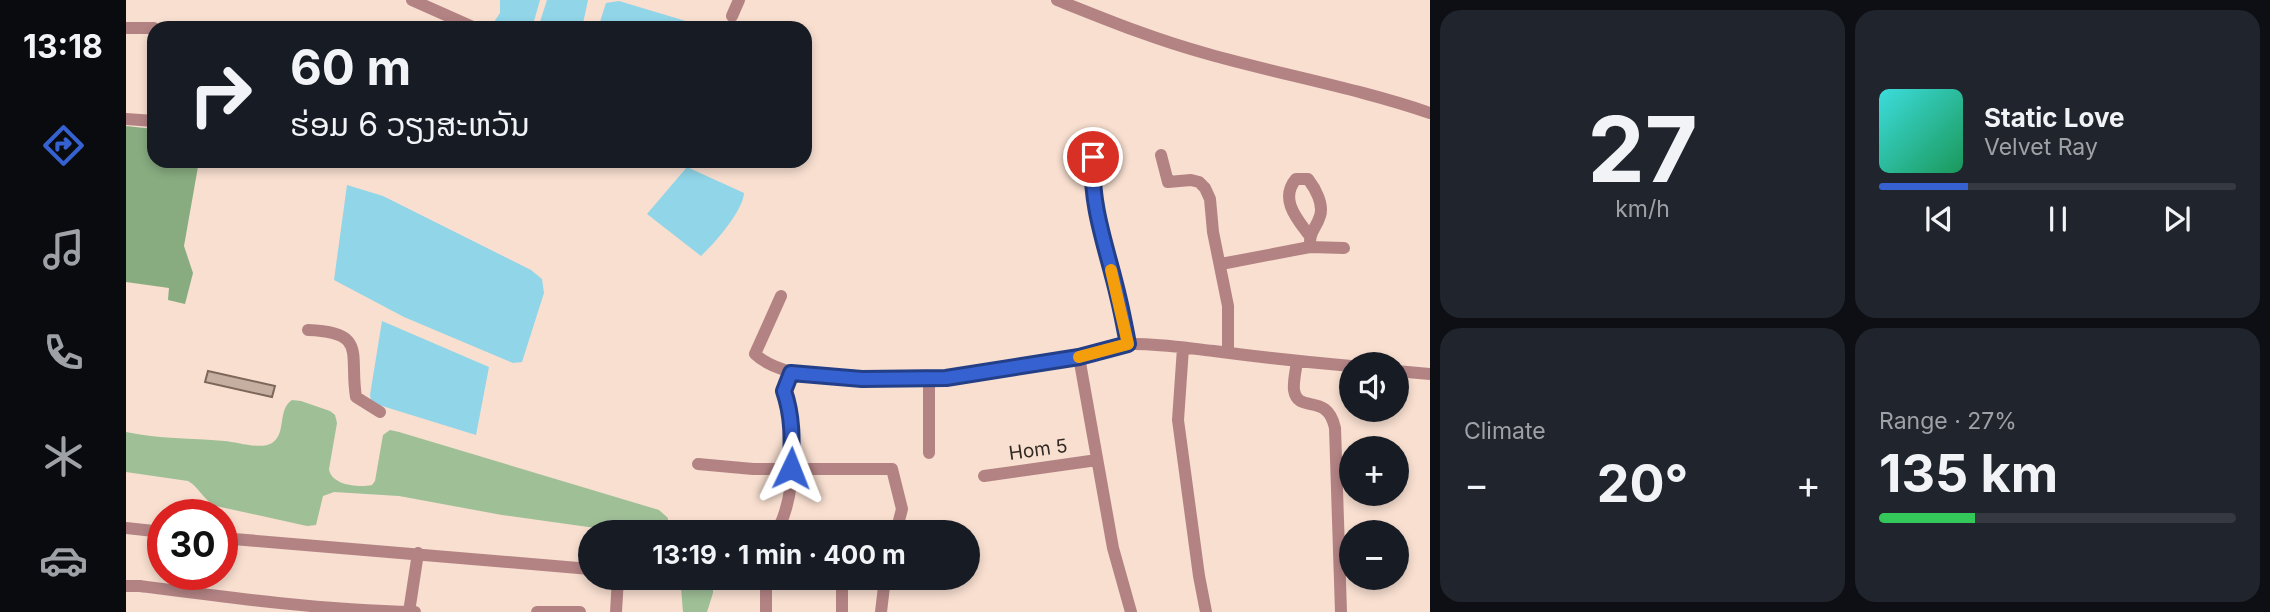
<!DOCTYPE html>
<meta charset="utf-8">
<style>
:root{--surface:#171b24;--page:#20242c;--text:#f1f3f6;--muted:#9ea1a6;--line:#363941;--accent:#3661d1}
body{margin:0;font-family:Inter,"Noto Sans Lao",sans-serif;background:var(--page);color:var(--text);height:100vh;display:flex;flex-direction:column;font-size:26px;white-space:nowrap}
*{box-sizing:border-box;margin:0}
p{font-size:23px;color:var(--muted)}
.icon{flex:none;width:38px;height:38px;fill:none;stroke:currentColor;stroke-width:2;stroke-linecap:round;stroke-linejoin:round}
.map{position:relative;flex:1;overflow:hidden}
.details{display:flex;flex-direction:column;gap:10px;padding:10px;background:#0d0f14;width:840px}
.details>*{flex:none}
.top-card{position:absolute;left:21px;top:21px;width:665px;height:147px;border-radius:21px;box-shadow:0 4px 10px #0003;background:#171b24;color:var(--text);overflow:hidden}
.fabs{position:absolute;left:1213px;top:352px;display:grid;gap:14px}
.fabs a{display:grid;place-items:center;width:70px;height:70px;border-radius:50%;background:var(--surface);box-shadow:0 4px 10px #0003;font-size:35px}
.speed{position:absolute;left:21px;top:499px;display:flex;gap:14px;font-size:35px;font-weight:700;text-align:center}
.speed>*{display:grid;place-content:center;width:91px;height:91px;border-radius:50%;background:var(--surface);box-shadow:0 4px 10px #0003;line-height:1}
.speed .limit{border:10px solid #d22;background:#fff;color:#111}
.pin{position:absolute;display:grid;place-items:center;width:60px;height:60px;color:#fff;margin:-30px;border:4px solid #fff;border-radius:50%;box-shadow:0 2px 7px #0007}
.me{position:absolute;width:77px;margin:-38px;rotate:2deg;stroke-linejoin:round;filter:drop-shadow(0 0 5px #0008)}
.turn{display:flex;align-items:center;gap:24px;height:147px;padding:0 28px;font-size:32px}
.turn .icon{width:91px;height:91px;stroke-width:2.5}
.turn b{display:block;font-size:49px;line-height:60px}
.big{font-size:52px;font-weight:700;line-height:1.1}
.details .card{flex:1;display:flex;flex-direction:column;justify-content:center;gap:10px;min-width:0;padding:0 24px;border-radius:21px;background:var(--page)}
.details .dial{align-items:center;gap:0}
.dial b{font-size:91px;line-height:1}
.song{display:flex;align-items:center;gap:21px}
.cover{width:84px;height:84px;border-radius:10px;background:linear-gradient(135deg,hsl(180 70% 55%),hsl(150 70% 35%))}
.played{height:7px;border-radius:4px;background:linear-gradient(90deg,var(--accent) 25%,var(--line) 25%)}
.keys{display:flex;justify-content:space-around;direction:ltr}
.heat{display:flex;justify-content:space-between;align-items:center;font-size:38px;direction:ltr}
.charge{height:10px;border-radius:5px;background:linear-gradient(90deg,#34c759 27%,var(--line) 0)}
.details .tiles{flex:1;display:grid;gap:10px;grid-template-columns:repeat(2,1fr)}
.trip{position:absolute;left:452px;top:520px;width:402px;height:70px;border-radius:35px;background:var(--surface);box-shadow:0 4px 10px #0003;font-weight:700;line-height:70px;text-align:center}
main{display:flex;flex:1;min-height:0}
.dock{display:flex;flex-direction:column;width:126px;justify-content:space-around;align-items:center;background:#090b0e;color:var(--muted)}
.dock .icon{width:49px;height:49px}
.dock .active{color:var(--accent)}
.dock b{font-size:32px;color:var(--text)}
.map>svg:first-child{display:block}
</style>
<main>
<nav class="dock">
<b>13:18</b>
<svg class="icon active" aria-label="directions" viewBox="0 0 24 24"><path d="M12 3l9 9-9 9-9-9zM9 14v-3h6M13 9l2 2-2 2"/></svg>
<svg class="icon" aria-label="music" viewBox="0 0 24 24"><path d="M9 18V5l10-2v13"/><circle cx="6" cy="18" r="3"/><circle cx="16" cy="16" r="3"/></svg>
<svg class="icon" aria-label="phone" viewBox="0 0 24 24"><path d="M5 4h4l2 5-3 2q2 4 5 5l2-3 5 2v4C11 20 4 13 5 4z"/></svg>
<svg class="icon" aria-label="climate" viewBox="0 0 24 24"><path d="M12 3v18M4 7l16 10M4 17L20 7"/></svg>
<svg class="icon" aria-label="car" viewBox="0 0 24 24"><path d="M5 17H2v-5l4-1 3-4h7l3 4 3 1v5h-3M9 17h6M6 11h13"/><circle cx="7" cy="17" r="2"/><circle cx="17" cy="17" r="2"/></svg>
</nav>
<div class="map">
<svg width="1304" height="612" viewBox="0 0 1304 612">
<rect width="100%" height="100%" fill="#f8dfd0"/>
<!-- green -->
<path fill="#9fbf97" d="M166,400L175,401L204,411L209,415L211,423L203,469C205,485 232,488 246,485L249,481L257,435L264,430L273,432L533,510L542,518V532H498L376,515L273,496L208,492L197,496L190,525L181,526L90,506C77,500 73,487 62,481L0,472V432C33,439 65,438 98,441C111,442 135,450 146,443C161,433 151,410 166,400Z
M550,578H587V593L581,612H557L555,588Z"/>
<!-- forest -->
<path fill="#88ac80" d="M0,126L28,129V161H73L58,246L67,273L59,304L42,300L43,288L0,282Z"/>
<!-- water -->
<path fill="#90d5e8" d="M374,0H414L406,28H364L374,13Z
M421,0H462L456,28H412Z
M493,1L583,28H472L480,3Z
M561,167L618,193C617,211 588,244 575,256L521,214Z
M221,185L257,196L405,270L416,279L418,293L396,362L387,363L278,317L208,280Z
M256,321L363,367L350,435L253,405L245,400L244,395Z"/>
<!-- building -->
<path fill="#c6aea0" stroke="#7d675a" stroke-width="2" d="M82,371L149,386L146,397L79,382Z"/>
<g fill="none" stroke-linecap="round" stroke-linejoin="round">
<!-- minor -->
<path stroke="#b38384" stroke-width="12" d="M286,0L349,28
M931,0C981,20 1030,40 1082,54C1156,75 1231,88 1304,113
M606,16L613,0
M0,28H28
M0,119L28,121
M1035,155L1042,182L1065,180L1073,182L1079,188L1084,199L1087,232L1102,306V353
M967,157C964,206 981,249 992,296C996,312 999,328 1002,344
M1183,235C1171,219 1153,199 1170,179H1182C1189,188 1198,204 1194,216C1190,229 1183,231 1184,247
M1095,264L1184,247L1218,248
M655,296L629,354C679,402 885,371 951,357C969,353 985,345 1003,344C1031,343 1060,348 1088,351C1133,357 1179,362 1225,366
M182,330C242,332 223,354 230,397L254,412
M1057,348L1052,420L1073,576L1080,612
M953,357L987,548L1005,612
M1171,361C1170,370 1167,381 1168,390C1172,415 1201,391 1209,428L1215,612
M1270,371L1304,374
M803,379V453
M572,464L627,469H766L776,509L770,532
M858,476L971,460
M0,528L37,532
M641,532L645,527L654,525C670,490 671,427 658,391L665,373
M96,538L464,569
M0,586H14C106,598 196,610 289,612
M283,612L292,553
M411,612H454
M490,612L492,578
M640,612V578
M716,612V578
M755,612L759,578"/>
</g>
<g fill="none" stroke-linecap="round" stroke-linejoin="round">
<!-- route casing -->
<g stroke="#233f88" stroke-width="18">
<path id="route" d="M665,468C666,441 667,417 658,391L665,373L736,379L820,378L953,357L1002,344C999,328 996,312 992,296C981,248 964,207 967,157"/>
</g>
<!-- route -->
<use href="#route" stroke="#3661d1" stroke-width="12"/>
<!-- slow -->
<path stroke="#f59e0b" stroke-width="12" d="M953,357L1002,344L985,270"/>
</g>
<g text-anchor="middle" stroke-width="7" stroke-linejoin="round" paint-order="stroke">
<!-- street labels -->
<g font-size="19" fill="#322924" stroke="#f8dfd0">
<text transform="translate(912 449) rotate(-8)" y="7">Hom 5</text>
</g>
</g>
</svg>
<div class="fabs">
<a><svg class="icon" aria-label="sound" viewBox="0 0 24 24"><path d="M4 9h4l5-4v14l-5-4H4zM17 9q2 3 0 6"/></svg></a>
<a>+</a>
<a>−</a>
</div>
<div class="speed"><div class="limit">30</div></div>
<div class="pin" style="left:967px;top:157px;background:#d93025"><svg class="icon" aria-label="arrive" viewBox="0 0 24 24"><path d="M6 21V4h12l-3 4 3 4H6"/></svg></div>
<svg class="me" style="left:665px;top:468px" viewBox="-20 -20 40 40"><path d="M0-17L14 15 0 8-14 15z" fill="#3661d1" stroke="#fff" stroke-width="4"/></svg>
<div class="trip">13:19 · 1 min · 400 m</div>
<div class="top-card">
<div class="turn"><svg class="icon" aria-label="right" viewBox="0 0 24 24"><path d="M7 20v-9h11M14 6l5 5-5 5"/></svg><div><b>60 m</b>ຮ່ອມ 6 ວຽງສະຫວັນ</div></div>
</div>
</div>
<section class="details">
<div class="tiles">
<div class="card dial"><b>27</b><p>km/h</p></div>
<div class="card">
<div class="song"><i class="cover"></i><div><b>Static Love</b><p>Velvet Ray</p></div></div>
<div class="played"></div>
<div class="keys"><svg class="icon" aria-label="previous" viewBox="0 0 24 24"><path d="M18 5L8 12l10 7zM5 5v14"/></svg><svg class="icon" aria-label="pause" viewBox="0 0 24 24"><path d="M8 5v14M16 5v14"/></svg><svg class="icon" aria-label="next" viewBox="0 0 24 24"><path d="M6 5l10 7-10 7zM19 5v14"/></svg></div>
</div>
<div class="card"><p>Climate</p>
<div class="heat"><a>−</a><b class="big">20°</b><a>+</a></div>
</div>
<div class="card"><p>Range · 27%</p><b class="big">135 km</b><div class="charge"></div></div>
</div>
</section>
</main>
